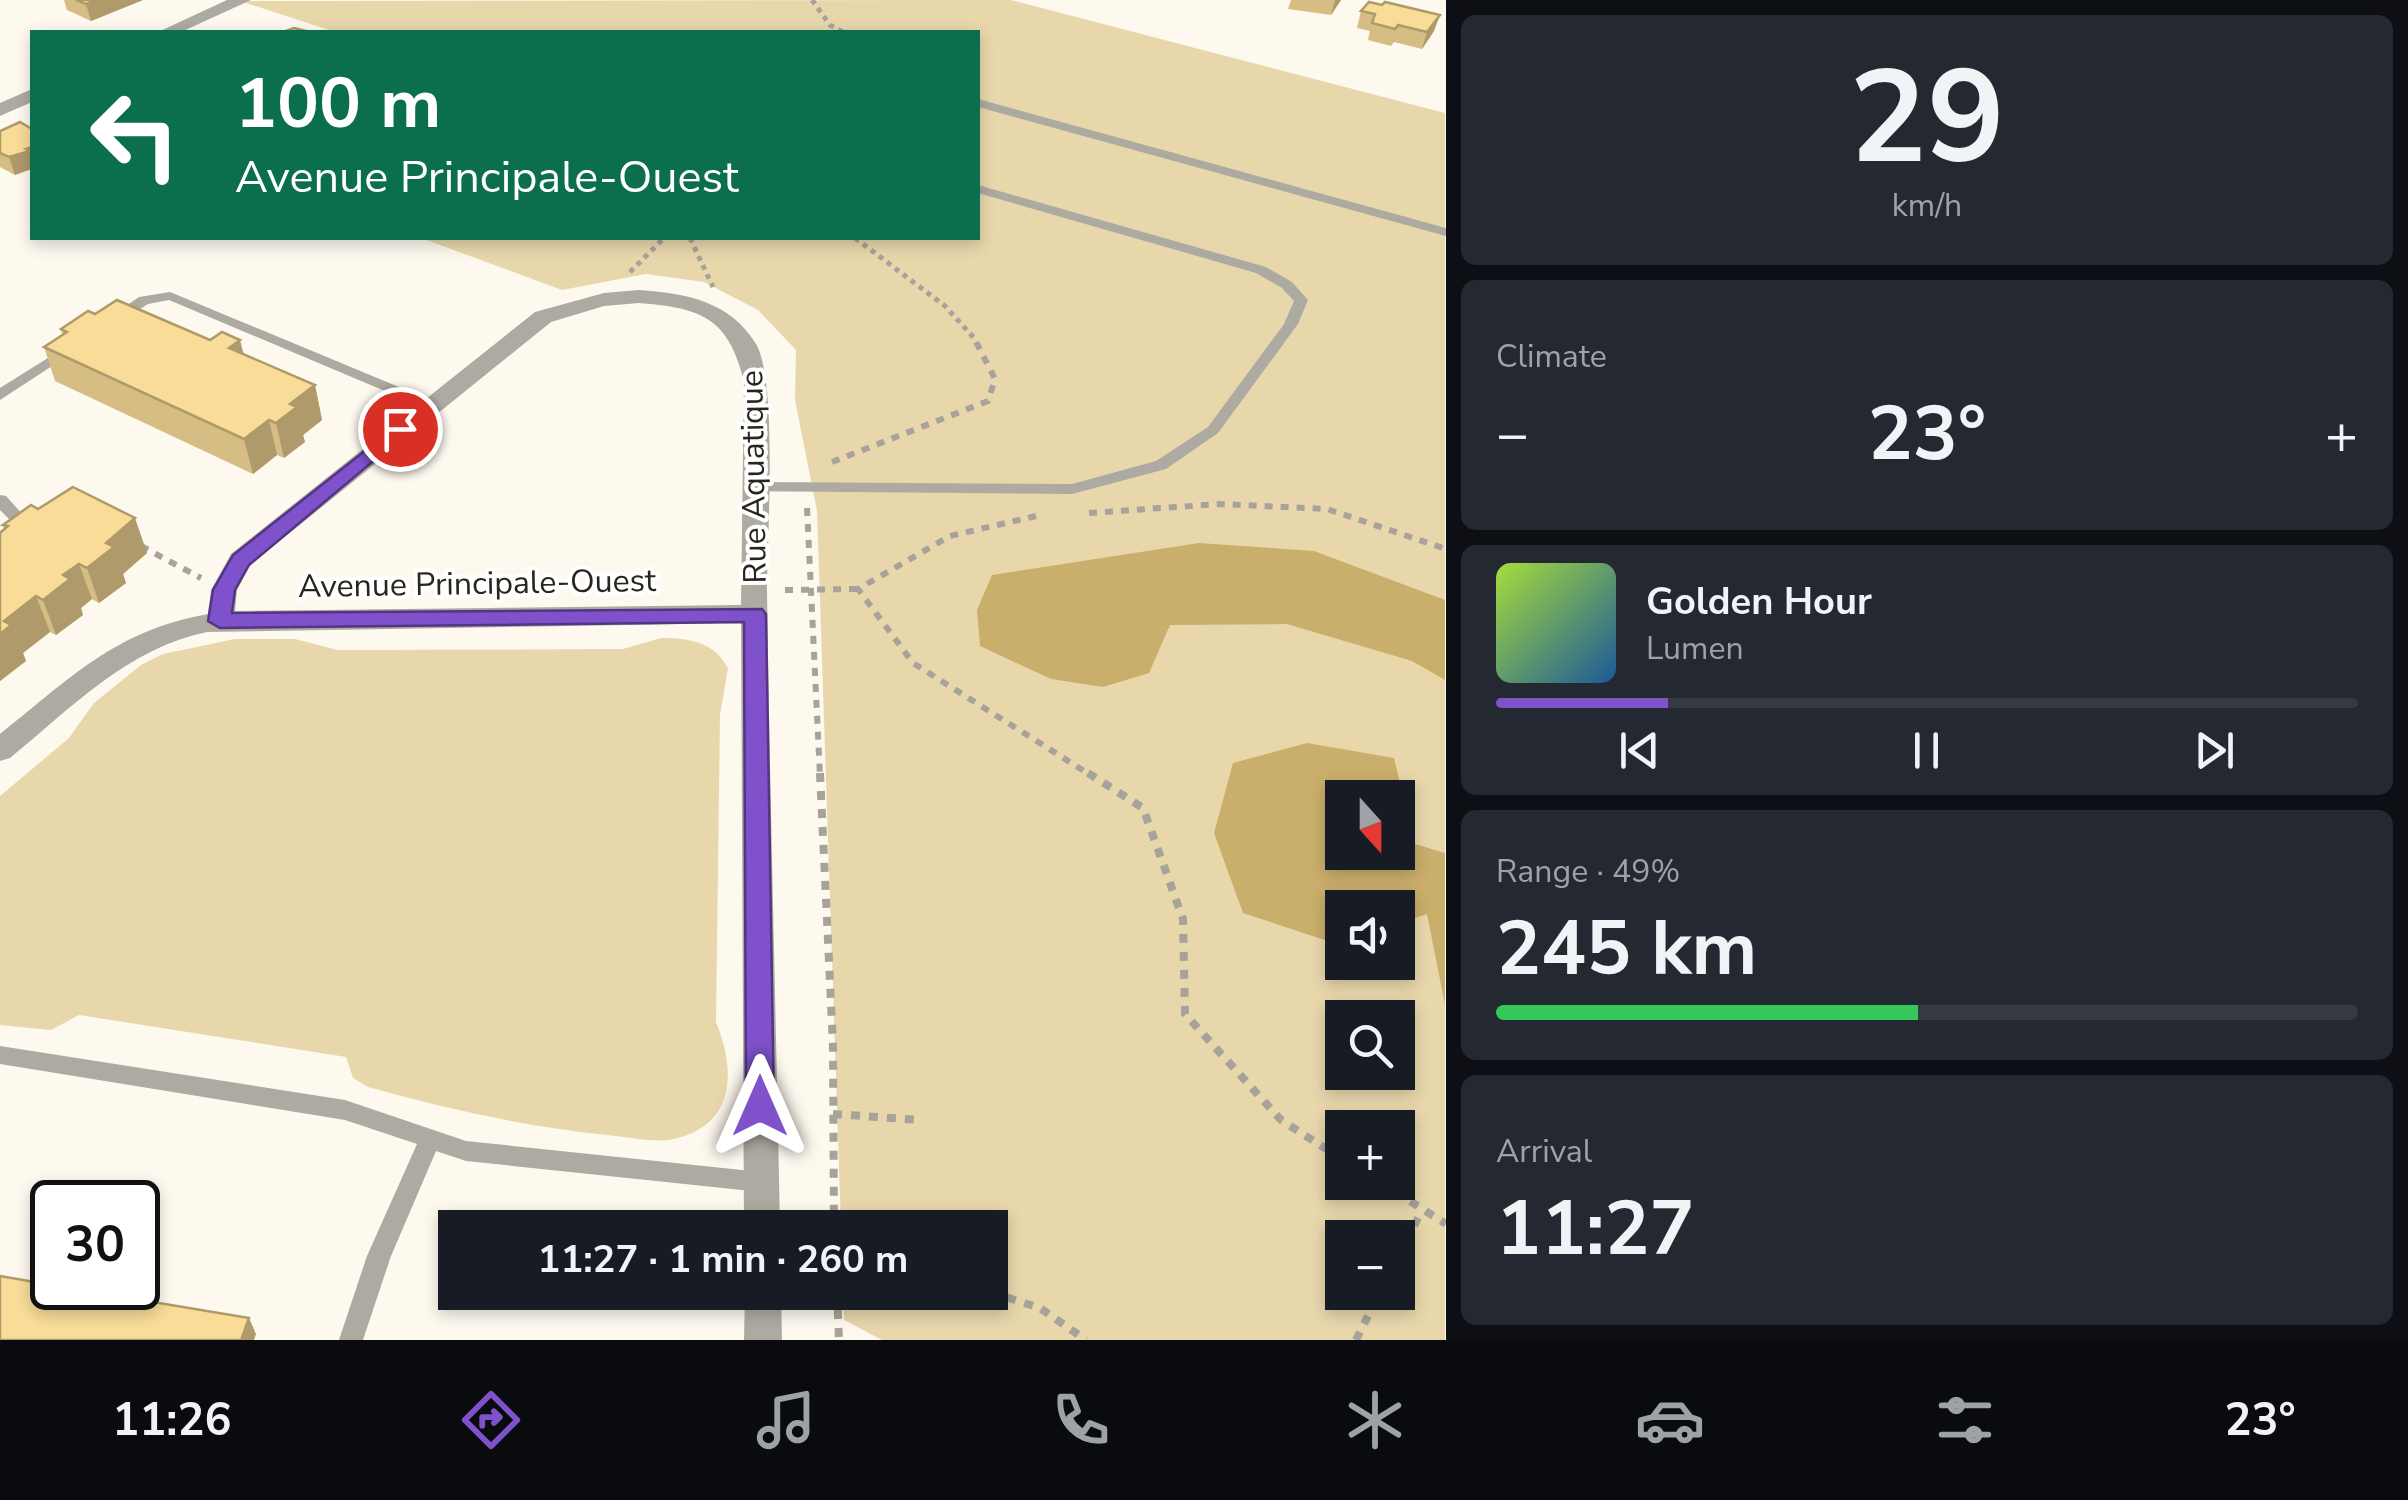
<!DOCTYPE html>
<meta charset="utf-8">
<style>
:root{--surface:#171b24;--page:#242831;--text:#f1f3f6;--muted:#9ea1a6;--line:#363941;--accent:#7f52cb}
body{margin:0;font-family:"Nunito Sans",sans-serif;background:var(--page);color:var(--text);height:100vh;display:flex;flex-direction:column;font-size:38px;white-space:nowrap}
*{box-sizing:border-box;margin:0}
p{font-size:32px;color:var(--muted)}
.icon{flex:none;width:55px;height:55px;fill:none;stroke:currentColor;stroke-width:2;stroke-linecap:round;stroke-linejoin:round}
.map{position:relative;flex:1;overflow:hidden}
.side{display:flex;flex-direction:column;gap:15px;padding:15px;background:#0d0f14;width:962px}
.side>*{flex:none}
.guide{position:absolute;left:30px;top:30px;width:950px;height:210px;border-radius:0px;box-shadow:0 5px 15px #0003;background:#0b6e4f;color:#fff;overflow:hidden}
.needle{width:65px;rotate:159deg}
.tools{position:absolute;left:1325px;top:780px;display:grid;gap:20px}
.tools a{display:grid;place-items:center;width:90px;height:90px;border-radius:0px;background:var(--surface);box-shadow:0 5px 15px #0003;font-size:50px}
.speed{position:absolute;left:30px;top:1180px;display:flex;gap:20px;font-size:50px;font-weight:700;text-align:center}
.speed>*{display:grid;place-content:center;width:130px;height:130px;border-radius:50%;background:var(--surface);box-shadow:0 5px 15px #0003;line-height:1}
.speed .limit{border:5px solid #111;border-radius:15px;background:#fff;color:#111}
.pin{position:absolute;display:grid;place-items:center;width:85px;height:85px;color:#fff;margin:-42px;border:5px solid #fff;border-radius:50%;box-shadow:0 2px 10px #0007}
.me{position:absolute;width:110px;margin:-55px;rotate:0deg;stroke-linejoin:round;filter:drop-shadow(0 0 8px #0008)}
.turn{display:flex;align-items:center;gap:35px;height:210px;padding:0 40px;font-size:45px}
.turn .icon{width:130px;height:130px;stroke-width:2.5}
.turn b{display:block;font-size:70px;line-height:85px}
.big{font-size:75px;font-weight:700;line-height:1.1}
.side .tile{flex:1;display:flex;flex-direction:column;justify-content:center;gap:15px;min-width:0;padding:0 35px;border-radius:15px;background:var(--page)}
.side .dial{align-items:center;gap:0}
.dial b{font-size:130px;line-height:1}
.song{display:flex;align-items:center;gap:30px}
.cover{width:120px;height:120px;border-radius:15px;background:linear-gradient(135deg,hsl(80 70% 55%),hsl(210 70% 35%))}
.played{height:10px;border-radius:5px;background:linear-gradient(90deg,var(--accent) 20%,var(--line) 20%)}
.keys{display:flex;justify-content:space-around;direction:ltr}
.heat{display:flex;justify-content:space-between;align-items:center;font-size:55px;direction:ltr}
.charge{height:15px;border-radius:8px;background:linear-gradient(90deg,#34c759 49%,var(--line) 0)}
.trip{position:absolute;left:438px;top:1210px;width:570px;height:100px;border-radius:0px;background:var(--surface);box-shadow:0 5px 15px #0003;font-weight:700;line-height:100px;text-align:center}
.tab-bar{display:flex;height:160px;justify-content:space-around;align-items:center;background:#090b0e;color:var(--muted)}
.tab-bar .icon{width:70px;height:70px}
.tab-bar .active{color:var(--accent)}
.tab-bar b{font-size:45px;color:var(--text)}
main{display:flex;flex:1;min-height:0}
.map>svg:first-child{display:block}
</style>
<main>
<div class="map">
<svg width="1446" height="1340" viewBox="0 0 1446 1340">
<rect width="100%" height="100%" fill="#fef9ef"/>
<!-- green -->
<path fill="#e9d7ac" fill-rule="evenodd" d="M1011,0L1445,113V1340H882L844,1320L843,1293L990,1292V1228L841,1227L817,511L795,400L796,350L758,310L704,282L646,274L562,290L421,238H978V32H335L240,1ZM1342,798H1398V852H1342ZM1342,908H1398V962H1342ZM1342,1018H1398V1072H1342ZM1342,1128H1398V1182H1342ZM1342,1238H1398V1292H1342Z
M661,638C690,638 714,642 728,668L720,715L716,1022C737,1073 735,1129 668,1140C649,1142 627,1137 607,1135C526,1127 447,1109 368,1087L353,1078L346,1057L79,1015L51,1030L0,1025V796L69,738L94,703L141,665L163,654L235,639H295L338,650L623,649Z"/>
<!-- water -->
<path fill="#caae6b" fill-rule="evenodd" d="M1199,543L1314,551L1445,600V680L1412,661L1287,624L1170,625L1149,673L1103,687L1051,679L980,646L977,610L992,575Z
M1307,743L1394,758L1415,844L1445,853V1005L1427,914L1398,924V908H1342L1340,945L1243,913L1214,833L1233,763ZM1342,798H1398V852H1342Z"/>
<g fill="none" stroke-linecap="round" stroke-linejoin="round">
<!-- path-far2 -->
<path stroke="#a7a39a" stroke-width="5" stroke-dasharray="5 5" stroke-linecap="butt" d="M812,0L830,25L843,32
M690,238L713,287
M855,238L945,306L975,339
M630,272L664,238"/>
<!-- path-far1 -->
<path stroke="#a7a39a" stroke-width="6" stroke-dasharray="8 8" stroke-linecap="butt" d="M832,462L988,401L995,379L973,336
M807,508L820,776
M1089,513L1220,504L1327,509L1446,549
M1036,516L950,536L858,589L913,663L1092,776
M141,546L201,578
M785,590L858,589"/>
<!-- path -->
<path stroke="#a7a39a" stroke-width="8" stroke-dasharray="9 9" stroke-linecap="butt" d="M820,773L833,1045L834,1228
M1088,773L1143,808L1183,919L1185,1014L1281,1120L1342,1159
M833,1114L920,1120
M1380,1182L1446,1224
M1398,1258L1422,1210
M837,1292L839,1340
M990,1292L1040,1308L1086,1340
M1356,1340L1380,1292"/>
<!-- service -->
<path fill="#adaaa2" fill-rule="evenodd" d="M978,99L1446,228V236L978,107Z
M978,185L1266,267L1292,282L1308,300L1298,324L1218,433L1166,469L1072,494L748,491L746,487L754,482L1072,484L1156,461L1208,427L1284,324L1294,301L1282,288L1256,273L978,193Z
M170,292L435,402L437,405L435,408H425L169,300L148,304L119,322L114,323L107,319L139,297Z
M67,346L74,350L72,353L0,400V388Z
M0,495L6,496L33,526L26,542L0,559V545L13,535L17,527L0,510Z
M0,1046L345,1100L466,1141L761,1172L769,1175L772,1182L769,1189L761,1192L466,1161L436,1151L391,1256L363,1340H339L367,1256L417,1144L345,1120L0,1064Z"/>
<!-- minor -->
<path fill="#adaaa2" fill-rule="evenodd" d="M639,290C685,293 730,301 756,344C778,381 767,541 767,592C770,804 776,1016 780,1228H744L741,623L207,632C128,648 71,708 10,758L0,761V734C71,678 114,631 208,614L211,590L231,554L535,312L604,293ZM639,303C701,308 728,317 744,381L741,605L235,611L237,590L250,565L551,322L604,306Z
M745,1292H781L782,1340H744Z"/>
<!-- tertiary -->
<path fill="#adaaa2" fill-rule="evenodd" d="M227,0H251L181,32H158Z
M32,89V102L0,116V103Z"/>
</g>
<!-- wall -->
<path fill="#d6bd83" d="M64,0H143L91,21L67,10Z
M1291,0H1341L1331,15L1288,9Z
M1361,11L1434,31L1422,49L1394,42L1391,46L1368,40L1370,31L1357,28Z
M20,122L15,175L0,167V131Z
M95,314L244,355L315,385L322,420L303,435L305,442L284,458L277,455L253,474L55,381L44,347L62,335L61,329Z
M3,525L147,553L123,574L126,583L99,603L92,599L81,608L83,615L56,635L50,632L23,653L26,661L0,681V533L4,529Z"/>
<!-- shaded-wall -->
<path fill="#ae9a6a" d="M97,0H143L91,21L86,4Z
M1335,0H1341L1331,15Z
M1440,15L1434,31L1422,49L1427,32Z
M32,147V169L15,175L9,157Z
M240,340L249,375L229,348Z
M315,385L322,420L303,435L305,442L284,458L276,423L290,404Z
M269,420L277,455L253,474L244,439Z
M135,518L147,553L123,574L126,583L99,603L87,568L106,543Z
M79,564L92,599L81,608L83,615L56,635L43,600L63,575Z
M36,596L50,632L23,653L26,661L0,681V634L4,621Z
M249,1318L256,1334L254,1340H241Z"/>
<!-- building -->
<path fill="#f9dc98" stroke="#ae9a6a" stroke-width="2.5" d="M76,0H97L86,4Z
M1369,2L1382,5L1385,2L1440,15L1427,32L1398,25L1395,29L1372,23L1375,14L1361,11Z
M294,28L310,32H283Z
M20,122L32,129V147L26,149L30,151L9,157L0,153V131Z
M117,300L210,340L222,332L240,340L229,348L315,385L290,404L297,407L276,423L269,420L244,439L44,347L67,332L61,329L88,311L95,314Z
M73,487L135,518L106,543L114,547L87,568L79,564L63,575L70,579L43,600L36,596L4,621L11,625L0,634V533L8,526L3,525L31,505L38,509Z
M0,1276L52,1285V1288H69L249,1318L241,1340H0Z"/>
<!-- route -->
<path fill="#7f52cb" stroke="#533584" stroke-width="2.5" d="M400,423L410,429L407,433L249,565L235,590L232,613L762,609L766,614L774,1106L770,1115L760,1119L750,1115L746,1106L744,622L220,628L208,621L213,590L233,555Z"/>
<g text-anchor="middle" stroke-width="8" stroke-linejoin="round" paint-order="stroke">
<!-- street labels -->
<g font-size="32" fill="#28251f" stroke="#fff">
<text transform="translate(753 477) rotate(-91)" y="11">Rue Aquatique</text>
<text transform="translate(477 583) rotate(-1)" y="11">Avenue Principale-Ouest</text>
</g>
</g>
</svg>
<div class="tools">
<a><svg class="needle" viewBox="-14 -14 28 28"><path d="M0-13l5 13h-10z" fill="#e53935"/><path d="M0 13l5-13h-10z" fill="#9ea1a6"/></svg></a>
<a><svg class="icon" aria-label="sound" viewBox="0 0 24 24"><path d="M4 9h4l5-4v14l-5-4H4zM17 9q2 3 0 6"/></svg></a>
<a><svg class="icon" aria-label="search" viewBox="0 0 24 24"><circle cx="10" cy="10" r="6"/><path d="M15 15l6 6"/></svg></a>
<a>+</a>
<a>−</a>
</div>
<div class="speed"><div class="limit">30</div></div>
<div class="pin" style="left:400px;top:429px;background:#d93025"><svg class="icon" aria-label="arrive" viewBox="0 0 24 24"><path d="M6 21V4h12l-3 4 3 4H6"/></svg></div>
<svg class="me" style="left:760px;top:1106px" viewBox="-20 -20 40 40"><path d="M0-17L14 15 0 8-14 15z" fill="#7f52cb" stroke="#fff" stroke-width="4"/></svg>
<div class="trip">11:27 · 1 min · 260 m</div>
<div class="guide">
<div class="turn"><svg class="icon" aria-label="left" viewBox="0 0 24 24"><path d="M17 20v-9H6M10 6l-5 5 5 5"/></svg><div><b>100 m</b>Avenue Principale-Ouest</div></div>
</div>
</div>
<section class="side">
<div class="tile dial"><b>29</b><p>km/h</p></div>
<div class="tile"><p>Climate</p>
<div class="heat"><a>−</a><b class="big">23°</b><a>+</a></div>
</div>
<div class="tile">
<div class="song"><i class="cover"></i><div><b>Golden Hour</b><p>Lumen</p></div></div>
<div class="played"></div>
<div class="keys"><svg class="icon" aria-label="previous" viewBox="0 0 24 24"><path d="M18 5L8 12l10 7zM5 5v14"/></svg><svg class="icon" aria-label="pause" viewBox="0 0 24 24"><path d="M8 5v14M16 5v14"/></svg><svg class="icon" aria-label="next" viewBox="0 0 24 24"><path d="M6 5l10 7-10 7zM19 5v14"/></svg></div>
</div>
<div class="tile"><p>Range · 49%</p><b class="big">245 km</b><div class="charge"></div></div>
<div class="tile"><p>Arrival</p><b class="big">11:27</b></div>
</section>
</main>
<nav class="tab-bar">
<b>11:26</b>
<svg class="icon active" aria-label="directions" viewBox="0 0 24 24"><path d="M12 3l9 9-9 9-9-9zM9 14v-3h6M13 9l2 2-2 2"/></svg>
<svg class="icon" aria-label="music" viewBox="0 0 24 24"><path d="M9 18V5l10-2v13"/><circle cx="6" cy="18" r="3"/><circle cx="16" cy="16" r="3"/></svg>
<svg class="icon" aria-label="phone" viewBox="0 0 24 24"><path d="M5 4h4l2 5-3 2q2 4 5 5l2-3 5 2v4C11 20 4 13 5 4z"/></svg>
<svg class="icon" aria-label="climate" viewBox="0 0 24 24"><path d="M12 3v18M4 7l16 10M4 17L20 7"/></svg>
<svg class="icon" aria-label="car" viewBox="0 0 24 24"><path d="M5 17H2v-5l4-1 3-4h7l3 4 3 1v5h-3M9 17h6M6 11h13"/><circle cx="7" cy="17" r="2"/><circle cx="17" cy="17" r="2"/></svg>
<svg class="icon" aria-label="filters" viewBox="0 0 24 24"><path d="M4 7h16M4 17h16"/><circle cx="9" cy="7" r="2"/><circle cx="15" cy="17" r="2"/></svg>
<b>23°</b>
</nav>
